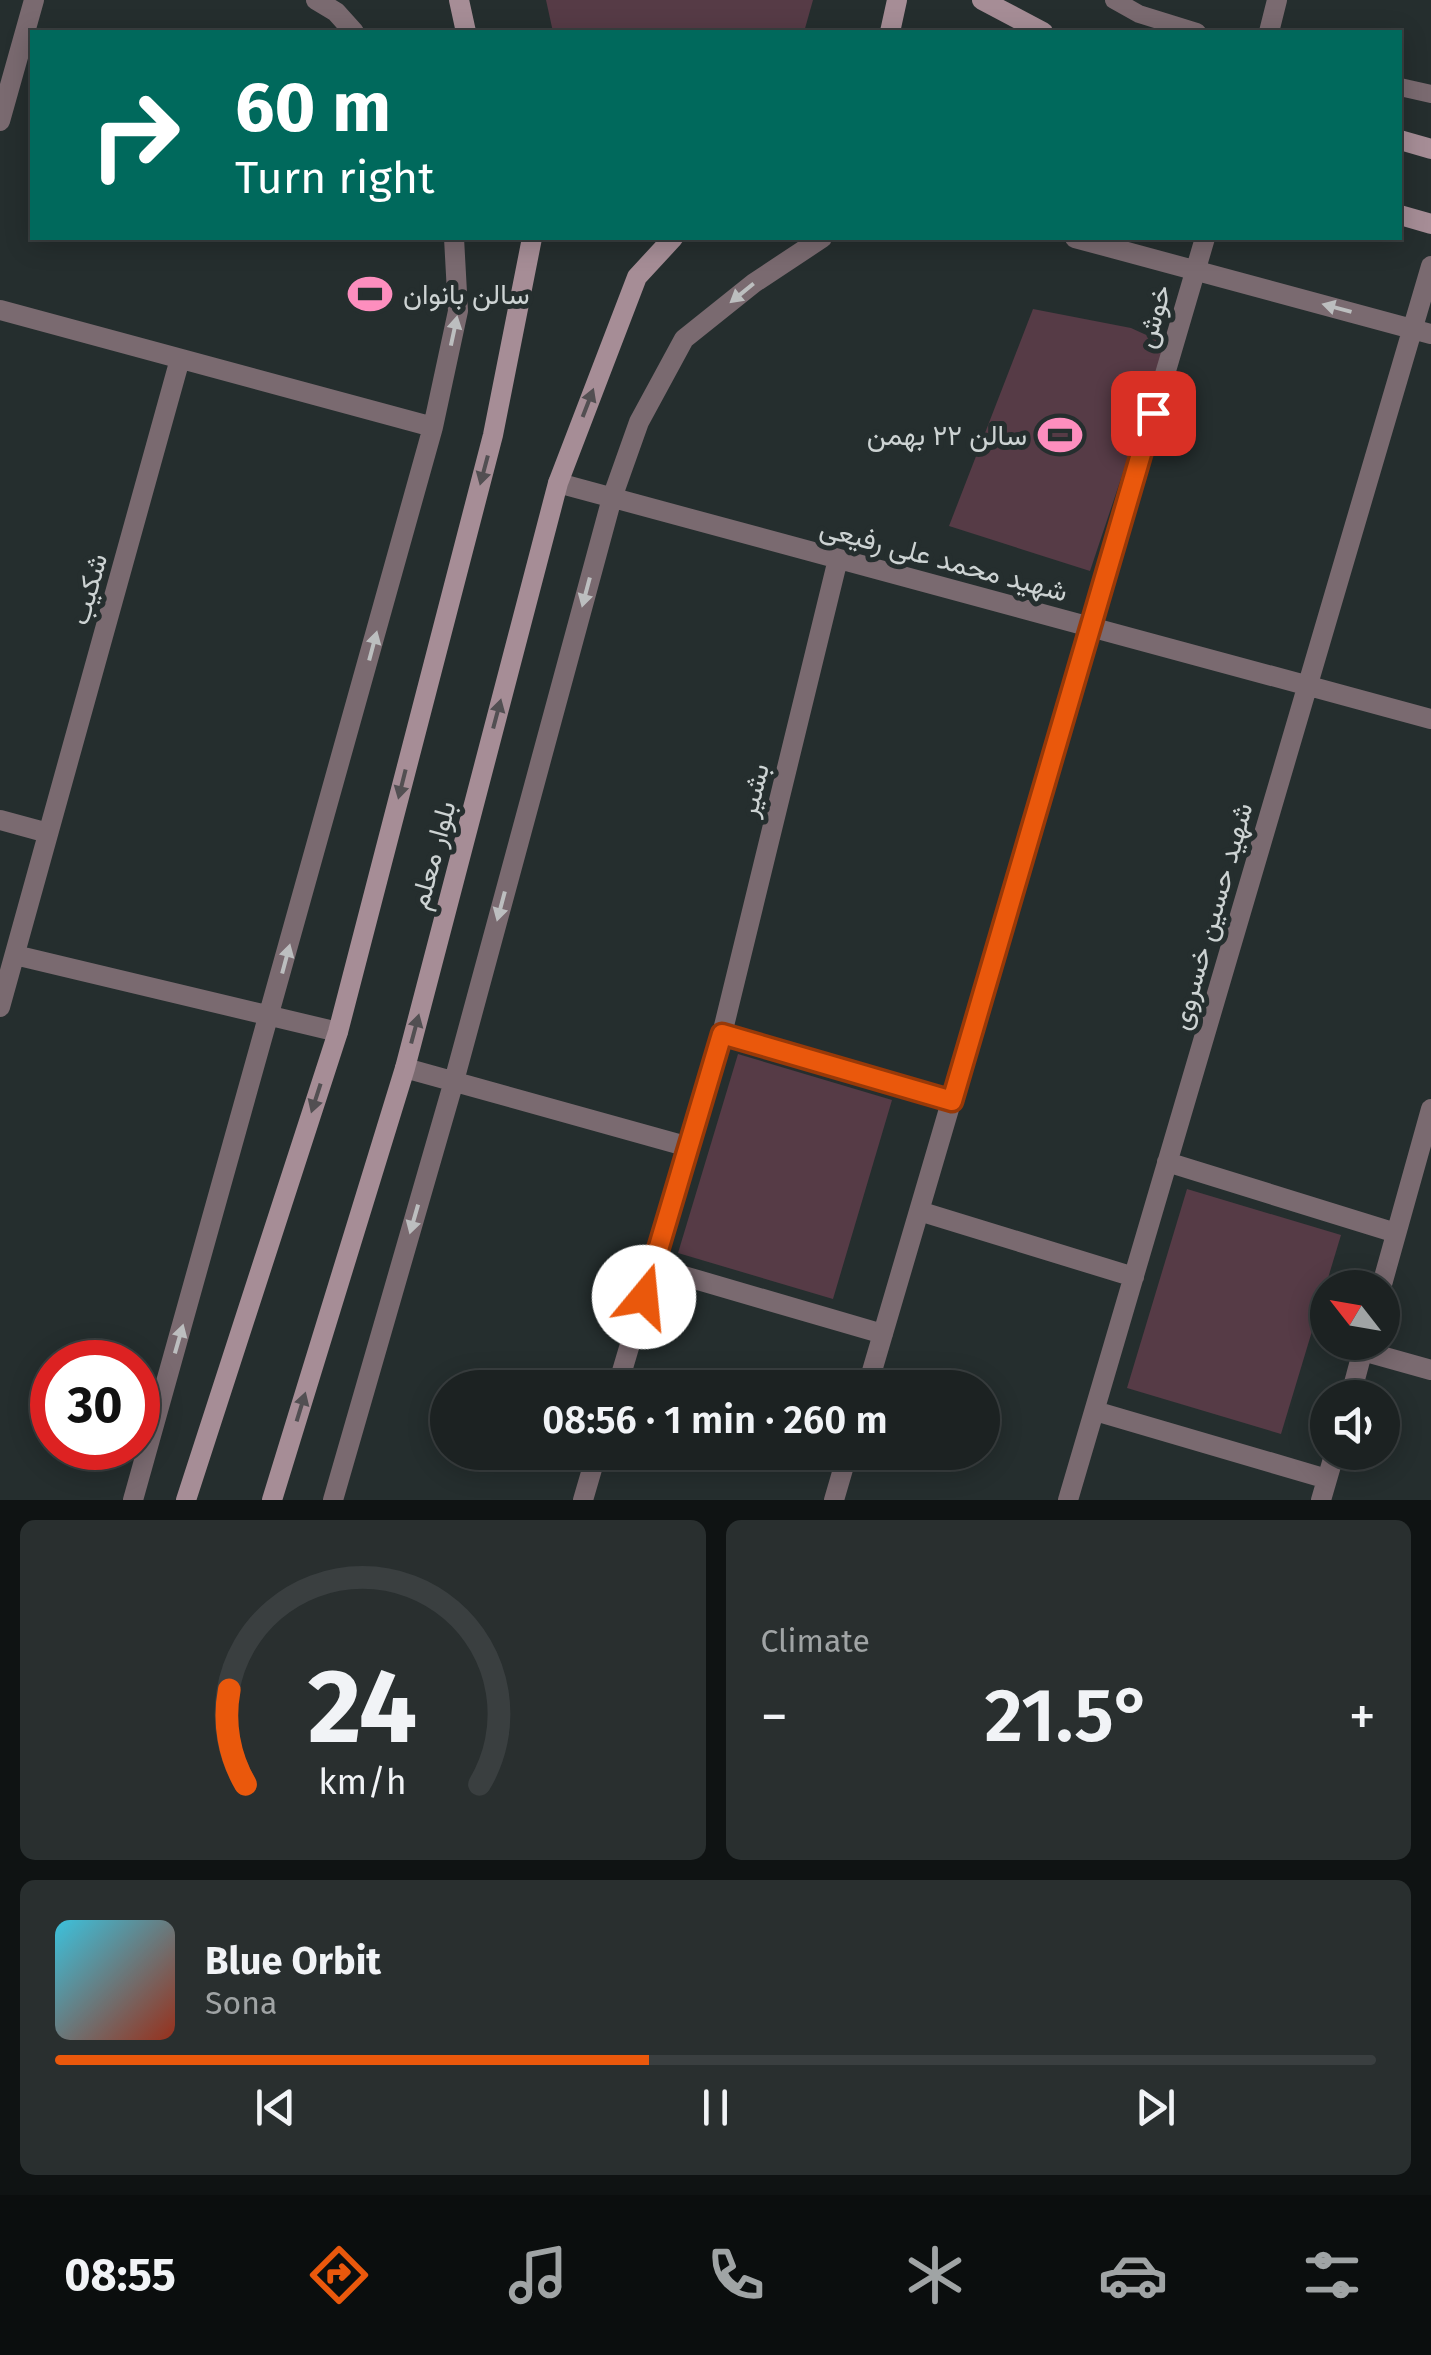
<!DOCTYPE html>
<meta charset="utf-8">
<style>
:root{--surface:#1c2222;--page:#292f2f;--text:#f1f3f6;--muted:#a0a4a5;--line:#3a3f40;--accent:#ea580c}
body{margin:0;font-family:"Fira Sans",Vazirmatn,sans-serif;background:var(--page);color:var(--text);height:100vh;display:flex;flex-direction:column;font-size:38px;white-space:nowrap}
*{box-sizing:border-box;margin:0}
p{font-size:32px;color:var(--muted)}
.icon{flex:none;width:55px;height:55px;fill:none;stroke:currentColor;stroke-width:2;stroke-linecap:round;stroke-linejoin:round}
.map{position:relative;height:1500px;overflow:hidden}
.panel{display:flex;flex-direction:column;gap:20px;padding:20px;background:#0f1313;flex:1}
.panel>*{flex:none}
.top-card{position:absolute;left:30px;top:30px;width:1372px;height:210px;border-radius:0px;box-shadow:0 5px 25px #0003,0 0 0 2px var(--line);background:#00695c;color:#fff;overflow:hidden}
.needle{width:65px;rotate:301deg}
.controls{position:absolute;left:1310px;top:1270px;display:grid;gap:20px}
.controls a{display:grid;place-items:center;width:90px;height:90px;border-radius:50%;background:var(--surface);box-shadow:0 5px 25px #0003,0 0 0 2px var(--line);font-size:50px}
.speed{position:absolute;left:30px;top:1340px;display:flex;gap:20px;font-size:50px;font-weight:700;text-align:center}
.speed>*{display:grid;place-content:center;width:130px;height:130px;border-radius:50%;background:var(--surface);box-shadow:0 5px 25px #0003,0 0 0 2px var(--line);line-height:1}
.speed .limit{border:15px solid #d22;background:#fff;color:#111}
.pin{position:absolute;display:grid;place-items:center;width:85px;height:85px;color:#fff;margin:-42px;border-radius:20px;box-shadow:0 5px 15px #0006}
.me{position:absolute;width:110px;margin:-55px;rotate:17deg;stroke-linejoin:round;filter:drop-shadow(0 0 8px #0008)}
.turn{display:flex;align-items:center;gap:35px;height:210px;padding:0 40px;font-size:45px}
.turn .icon{width:130px;height:130px;stroke-width:2.5}
.turn b{display:block;font-size:70px;line-height:85px}
.big{font-size:75px;font-weight:600;line-height:1.1}
.panel .tile{flex:1;display:flex;flex-direction:column;justify-content:center;gap:15px;min-width:0;padding:0 35px;border-radius:15px;background:var(--page)}
.panel .dial{align-items:center;gap:0}
.dial svg{height:260px;overflow:visible;fill:none;stroke:var(--line);stroke-width:7;stroke-linecap:round;text-anchor:middle}
.dial text{fill:var(--text);stroke:none}
.song{display:flex;align-items:center;gap:30px}
.cover{width:120px;height:120px;border-radius:15px;background:linear-gradient(135deg,hsl(190 70% 55%),hsl(10 70% 35%))}
.played{height:10px;border-radius:5px;background:linear-gradient(90deg,var(--accent) 45%,var(--line) 45%)}
.keys{display:flex;justify-content:space-around;direction:ltr}
.heat{display:flex;justify-content:space-between;align-items:center;font-size:55px;direction:ltr}
.panel .tiles{flex:1;display:grid;gap:20px;grid-template-columns:1fr 1fr}
.tile:last-child{grid-column:span 2}
.trip{position:absolute;left:430px;top:1370px;width:570px;height:100px;border-radius:50px;background:var(--surface);box-shadow:0 5px 25px #0003,0 0 0 2px var(--line);font-weight:600;line-height:100px;text-align:center}
.tab-bar{display:flex;height:160px;justify-content:space-around;align-items:center;background:#0b0e0e;color:var(--muted)}
.tab-bar .icon{width:70px;height:70px}
.tab-bar .current{color:var(--accent)}
.tab-bar b{font-size:45px;color:var(--text)}
.map>svg:first-child{display:block}
</style>
<div class="map">
<svg width="1431" height="1500" viewBox="0 0 1431 1500">
<rect width="100%" height="100%" fill="#252e2e"/>
<!-- green -->
<path fill="#563b46" d="M546,0H813L804,32H553Z
M1033,309L1131,328L1166,344L1090,571L949,526Z
M738,1054L892,1100L833,1299L678,1253Z
M1187,1189L1341,1235L1281,1434L1127,1388Z"/>
<g fill="none" stroke-linecap="round" stroke-linejoin="round">
<!-- lane -->
<path stroke="#7a6a70" stroke-width="18" d="M1114,0L1139,14L1197,32
M1400,87L1431,94"/>
<!-- street -->
<path stroke="#7a6a70" stroke-width="20" d="M316,0L336,12L354,32
M1269,32L1277,0
M0,121L34,0
M1075,238L1431,334
M0,310L433,427
M558,483L1431,719
M838,559L722,1034L653,1267L883,1334
M0,820L48,833
M15,955L338,1032
M0,1007L180,359
M722,1034L951,1101
M405,1068L689,1147
M1167,1162L1396,1233
M919,1211L1134,1277
M1381,1288L1431,1109
M1363,1351L1431,1370
M617,1388L653,1267
M867,1388L1205,238
M1350,1398L1365,1342
M1095,1411L1327,1479
M133,1500L433,427L458,311L454,238
M333,1500L454,1081L612,498L639,422L684,339L754,283L822,238
M583,1500L597,1452
M834,1500L848,1452
M1068,1500L1431,266
M1321,1500L1335,1452"/>
<!-- secondary -->
<path stroke="#a68d96" stroke-width="20" d="M459,0L466,32
M982,0L1043,32
M890,32L897,0
M1400,140L1431,149
M1400,215L1431,224
M186,1500L338,1032L493,435L532,238
M272,1500L405,1068L558,483L637,277L673,238"/>
</g>
<!-- one-way arrows -->
<defs><path id="oneway-solid" d="M-6-.8H1V-3.2L6.5 0L1 3.2V.8H-6Z" transform="scale(2.5)"/></defs>
<g fill="#bcbebf">
<use href="#oneway-solid" transform="translate(742 293) rotate(141)"/>
<use href="#oneway-solid" transform="translate(1337 308) rotate(-165)"/>
<use href="#oneway-solid" transform="translate(454 331) rotate(-78)"/>
<use href="#oneway-solid" transform="translate(586 592) rotate(105)"/>
<use href="#oneway-solid" transform="translate(373 646) rotate(-75)"/>
<use href="#oneway-solid" transform="translate(501 906) rotate(105)"/>
<use href="#oneway-solid" transform="translate(286 959) rotate(-75)"/>
<use href="#oneway-solid" transform="translate(414 1219) rotate(106)"/>
<use href="#oneway-solid" transform="translate(179 1339) rotate(-74)"/>
</g>
<g fill="#524f52">
<use href="#oneway-solid" transform="translate(588 403) rotate(-69)"/>
<use href="#oneway-solid" transform="translate(484 470) rotate(105)"/>
<use href="#oneway-solid" transform="translate(497 714) rotate(-75)"/>
<use href="#oneway-solid" transform="translate(402 784) rotate(104)"/>
<use href="#oneway-solid" transform="translate(415 1029) rotate(-75)"/>
<use href="#oneway-solid" transform="translate(316 1098) rotate(108)"/>
<use href="#oneway-solid" transform="translate(301 1407) rotate(-73)"/>
</g>
<g fill="none" stroke-linecap="round" stroke-linejoin="round">
<!-- route casing -->
<g stroke="#983908" stroke-width="25">
<path id="route" d="M644,1297L722,1034L952,1101L1153,413"/>
</g>
<!-- route -->
<use href="#route" stroke="#ea580c" stroke-width="18"/>
</g>
<!-- icons -->
<defs>
<g id="stadium-bare" transform="scale(3.45)"><path d="M0-5a6.5 5 0 1 0 0 10a6.5 5 0 1 0 0-10ZM-3.5-1.8h7v3.6h-7Z" fill="#fd8ebe" stroke="#252e2e" stroke-width="2.5" paint-order="stroke"/></g>
</defs>
<g fill-rule="evenodd">
<use href="#stadium-bare" x="370" y="294"/>
<use href="#stadium-bare" x="1060" y="435"/>
</g>
<g text-anchor="middle" stroke-width="10" stroke-linejoin="round" paint-order="stroke">
<!-- poi labels -->
<g font-size="28" fill="#cdd3d3" stroke="#252e2e" text-anchor="start">
<text x="403" y="304">سالن بانوان</text>
<text x="1027" y="445" text-anchor="end">سالن ۲۲ بهمن</text>
</g>
<!-- street labels -->
<g font-size="28" fill="#cdd3d3" stroke="#252e2e">
<text transform="translate(1153 316) rotate(-74)" y="10">خوش</text>
<text transform="translate(944 559) rotate(15)" y="10">شهید محمد علی رفیعی</text>
<text transform="translate(88 589) rotate(-74)" y="10">شکیب</text>
<text transform="translate(753 790) rotate(-76)" y="10">بشیر</text>
<text transform="translate(432 855) rotate(-75)" y="10">بلوار معلم</text>
<text transform="translate(1211 916) rotate(-74)" y="10">شهید حسین خسروی</text>
</g>
</g>
</svg>
<div class="controls">
<a><svg class="needle" viewBox="-14 -14 28 28"><path d="M0-13l5 13h-10z" fill="#e53935"/><path d="M0 13l5-13h-10z" fill="#a0a4a5"/></svg></a>
<a><svg class="icon" aria-label="sound" viewBox="0 0 24 24"><path d="M4 9h4l5-4v14l-5-4H4zM17 9q2 3 0 6"/></svg></a>
</div>
<div class="speed"><div class="limit">30</div></div>
<div class="pin" style="left:1153px;top:413px;background:#d93025"><svg class="icon" aria-label="arrive" viewBox="0 0 24 24"><path d="M6 21V4h12l-3 4 3 4H6"/></svg></div>
<svg class="me" style="left:644px;top:1297px" viewBox="-20 -20 40 40"><circle r="19" fill="#fff"/><path d="M0-13L10 11 0 6-10 11z" fill="#ea580c"/></svg>
<div class="trip">08:56 · 1 min · 260 m</div>
<div class="top-card">
<div class="turn"><svg class="icon" aria-label="right" viewBox="0 0 24 24"><path d="M7 20v-9h11M14 6l5 5-5 5"/></svg><div><b>60 m</b>Turn right</div></div>
</div>
</div>
<section class="panel">
<div class="tiles">
<div class="tile dial"><svg viewBox="0 0 100 80">
<path d="M14 69A42 42 0 1 1 86 69"/>
<path d="M14 69A42 42 0 0 1 9 40" stroke="#ea580c"/>
<text x="50" y="56" font-size="32" font-weight="700">24</text>
<text x="50" y="72" font-size="11">km/h</text>
</svg></div>
<div class="tile"><p>Climate</p>
<div class="heat"><a>−</a><b class="big">21.5°</b><a>+</a></div>
</div>
<div class="tile">
<div class="song"><i class="cover"></i><div><b>Blue Orbit</b><p>Sona</p></div></div>
<div class="played"></div>
<div class="keys"><svg class="icon" aria-label="previous" viewBox="0 0 24 24"><path d="M18 5L8 12l10 7zM5 5v14"/></svg><svg class="icon" aria-label="pause" viewBox="0 0 24 24"><path d="M8 5v14M16 5v14"/></svg><svg class="icon" aria-label="next" viewBox="0 0 24 24"><path d="M6 5l10 7-10 7zM19 5v14"/></svg></div>
</div>
</div>
</section>
<nav class="tab-bar">
<b>08:55</b>
<svg class="icon current" aria-label="directions" viewBox="0 0 24 24"><path d="M12 3l9 9-9 9-9-9zM9 14v-3h6M13 9l2 2-2 2"/></svg>
<svg class="icon" aria-label="music" viewBox="0 0 24 24"><path d="M9 18V5l10-2v13"/><circle cx="6" cy="18" r="3"/><circle cx="16" cy="16" r="3"/></svg>
<svg class="icon" aria-label="phone" viewBox="0 0 24 24"><path d="M5 4h4l2 5-3 2q2 4 5 5l2-3 5 2v4C11 20 4 13 5 4z"/></svg>
<svg class="icon" aria-label="climate" viewBox="0 0 24 24"><path d="M12 3v18M4 7l16 10M4 17L20 7"/></svg>
<svg class="icon" aria-label="car" viewBox="0 0 24 24"><path d="M5 17H2v-5l4-1 3-4h7l3 4 3 1v5h-3M9 17h6M6 11h13"/><circle cx="7" cy="17" r="2"/><circle cx="17" cy="17" r="2"/></svg>
<svg class="icon" aria-label="filters" viewBox="0 0 24 24"><path d="M4 7h16M4 17h16"/><circle cx="9" cy="7" r="2"/><circle cx="15" cy="17" r="2"/></svg>
</nav>
